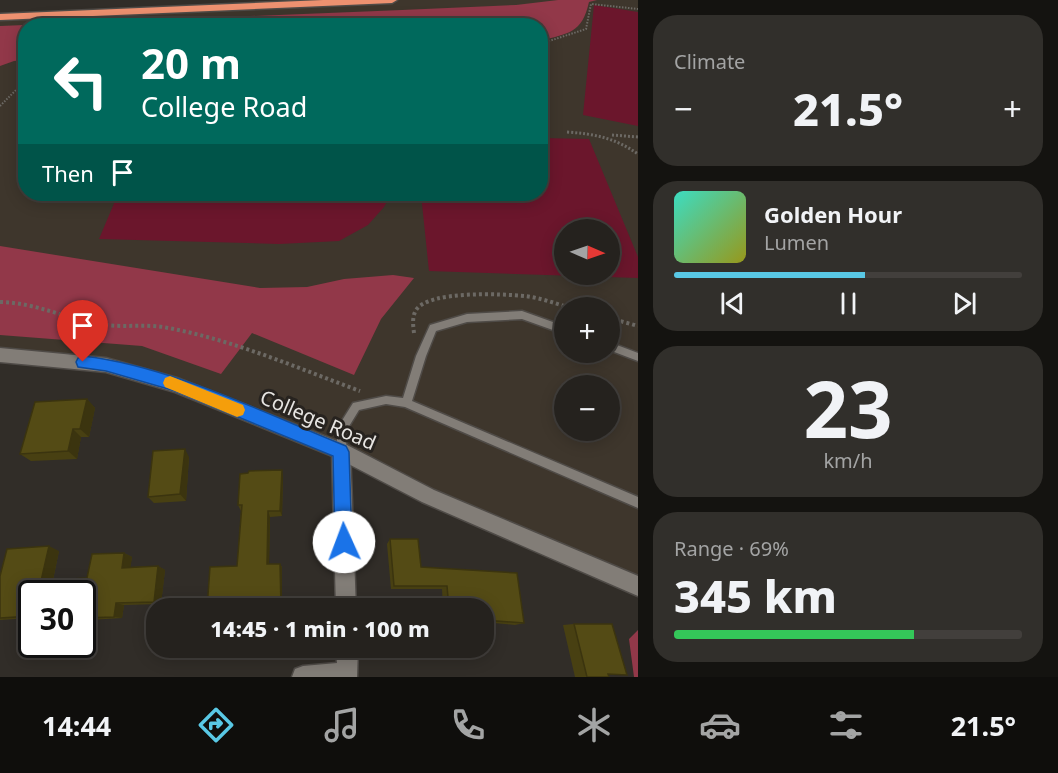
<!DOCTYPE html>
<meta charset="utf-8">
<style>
:root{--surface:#25221e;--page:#312f2b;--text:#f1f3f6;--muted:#a3a4a4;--line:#423f3c;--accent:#59c8e5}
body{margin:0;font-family:"Noto Sans",sans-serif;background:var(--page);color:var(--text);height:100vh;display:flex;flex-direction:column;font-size:22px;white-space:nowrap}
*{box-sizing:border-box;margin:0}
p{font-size:20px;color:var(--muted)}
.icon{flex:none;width:33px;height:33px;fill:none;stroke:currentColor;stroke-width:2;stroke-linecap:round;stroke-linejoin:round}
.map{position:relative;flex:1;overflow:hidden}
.details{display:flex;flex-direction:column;gap:15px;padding:15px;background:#141310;width:420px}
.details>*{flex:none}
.guide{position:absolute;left:18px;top:18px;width:530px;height:183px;border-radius:24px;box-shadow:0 3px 15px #0003,0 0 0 2px var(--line);background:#00695c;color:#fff;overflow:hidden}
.needle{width:39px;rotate:92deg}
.fabs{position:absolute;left:554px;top:219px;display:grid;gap:12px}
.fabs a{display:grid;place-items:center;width:66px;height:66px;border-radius:50%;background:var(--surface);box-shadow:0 3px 15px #0003,0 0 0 2px var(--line);font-size:30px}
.speed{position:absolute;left:18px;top:580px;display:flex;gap:12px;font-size:30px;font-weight:700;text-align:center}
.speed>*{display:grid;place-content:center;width:78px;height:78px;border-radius:50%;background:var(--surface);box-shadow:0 3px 15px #0003,0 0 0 2px var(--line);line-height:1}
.speed .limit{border:3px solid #111;border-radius:9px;background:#fff;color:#111}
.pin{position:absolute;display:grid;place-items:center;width:51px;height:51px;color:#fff;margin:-62px -26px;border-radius:50% 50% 50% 0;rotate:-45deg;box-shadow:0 0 6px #0007}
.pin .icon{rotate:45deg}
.me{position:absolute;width:66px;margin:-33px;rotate:358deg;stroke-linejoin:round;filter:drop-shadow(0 0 4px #0008)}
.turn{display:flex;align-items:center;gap:21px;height:126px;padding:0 24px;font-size:27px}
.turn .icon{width:78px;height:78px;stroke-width:2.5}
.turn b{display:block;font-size:42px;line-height:51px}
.then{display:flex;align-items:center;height:57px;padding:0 24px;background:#0003;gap:12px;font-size:22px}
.big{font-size:45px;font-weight:800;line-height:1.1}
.details .tile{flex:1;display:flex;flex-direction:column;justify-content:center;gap:9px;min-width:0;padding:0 21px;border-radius:24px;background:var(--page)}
.details .dial{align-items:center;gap:0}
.dial b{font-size:78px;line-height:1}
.song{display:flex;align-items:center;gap:18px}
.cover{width:72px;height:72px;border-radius:9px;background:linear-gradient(135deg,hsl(170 70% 55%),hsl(60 70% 35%))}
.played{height:6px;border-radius:3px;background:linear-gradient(90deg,var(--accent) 55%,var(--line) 55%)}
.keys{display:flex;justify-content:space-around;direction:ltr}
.heat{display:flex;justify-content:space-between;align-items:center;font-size:33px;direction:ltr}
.charge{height:9px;border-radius:4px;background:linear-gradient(90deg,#34c759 69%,var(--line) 0)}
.trip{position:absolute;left:146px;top:598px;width:348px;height:60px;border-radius:24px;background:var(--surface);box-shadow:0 3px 15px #0003,0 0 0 2px var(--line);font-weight:800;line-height:60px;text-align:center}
.tabs{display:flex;height:96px;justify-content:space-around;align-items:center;background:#0f0e0c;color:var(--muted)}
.tabs .icon{width:42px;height:42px}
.tabs .current{color:var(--accent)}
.tabs b{font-size:27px;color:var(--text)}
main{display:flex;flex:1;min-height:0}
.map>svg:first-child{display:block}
</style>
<main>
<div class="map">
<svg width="638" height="677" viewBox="0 0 638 677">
<rect width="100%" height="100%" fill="#312d28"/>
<!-- built -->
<path fill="#3e362c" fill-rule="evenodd" d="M392,0H638V586L341,451L106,365L0,355V17ZM26,26H540V194H26ZM564,230H609V274H564ZM564,308H609V352H564ZM564,386H609V430H564Z"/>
<!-- green -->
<path fill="#6b162c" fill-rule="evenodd" d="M594,5L638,12V126L583,115Z
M540,138L589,139L638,257V278L429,271L421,194H540ZM564,230H609V274H564Z
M118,194H391L384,207L368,225L339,241L279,244L99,239Z"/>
<!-- forest -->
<path fill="#923849" d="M558,0H597L589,2C582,34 568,33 540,41V26H26L25,60L14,61L0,66V26L402,10L516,5Z
M0,246L260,288L307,287L344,279L393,275L414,278L381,319L354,375L252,333L221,374L142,346L0,335Z
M638,630V677H634L629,639Z"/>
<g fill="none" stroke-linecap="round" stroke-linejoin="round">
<!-- lane casing -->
<g stroke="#4f4b47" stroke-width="3">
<path id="lane" d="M522,311L564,326V334L522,319L467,322L436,331L426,356L412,401L638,497V508L405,407L386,404L359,410L348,428L345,455L341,456L337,455L336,451L338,427L353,403L386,396L403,398L416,356L430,325L467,314Z
M609,342L638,353V361L609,350Z"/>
</g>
<!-- street casing -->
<g stroke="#4f4b47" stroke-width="3">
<path id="street" d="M341,443L347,445L350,451L356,609H336L332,451L335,445Z
M336,648H358L357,677H292L295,669L303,666L337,663Z"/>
</g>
<!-- secondary casing -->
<g stroke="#4f4b47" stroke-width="3">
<path id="secondary" d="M0,348L106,358L177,378L347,445L434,490L638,576V596L422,502L335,457L175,392L106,372L0,362Z"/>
</g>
<!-- highway casing -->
<g stroke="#4f4b47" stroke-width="3">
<path id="highway" d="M323,0H397L392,3L0,20V14Z"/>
</g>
<!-- path-far2 -->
<path stroke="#6c6964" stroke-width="2" stroke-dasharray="1.5 1.5" stroke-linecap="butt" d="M540,44L586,29L591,4L638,9
M0,106L26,80"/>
<!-- path-far1 -->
<path stroke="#6c6964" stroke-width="3" stroke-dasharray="2 2" stroke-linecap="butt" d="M567,132C595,134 615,138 638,154
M612,135L638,137"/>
<!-- path -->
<path stroke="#6c6964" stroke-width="4" stroke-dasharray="3 3" stroke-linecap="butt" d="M0,302C37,303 64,318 98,324C120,328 142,324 163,327C231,339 295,367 360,391
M609,318L638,326
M414,333C413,325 412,317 416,310C429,290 503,294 525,296C540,298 555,303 570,308"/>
<!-- lane -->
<use href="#lane" fill="#827d77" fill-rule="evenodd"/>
<!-- street -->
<use href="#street" fill="#827d77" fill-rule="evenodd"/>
<!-- secondary -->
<use href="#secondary" fill="#827d77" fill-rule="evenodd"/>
<!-- highway -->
<use href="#highway" fill="#ed9170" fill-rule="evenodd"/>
</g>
<!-- wall -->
<path fill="#484012" d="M87,399L95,408L89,437H81L77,459L31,461L20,454Z
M189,457L186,501L154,503L148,497Z
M248,473L283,477L282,516L270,517L269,564H280L282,567V609H207L237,566L241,511L238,505Z
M390,539L421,567L524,623L515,625L483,622V609H443L442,589H391L387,544Z
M59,551L53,580L87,578L124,553L132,557L130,567L158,566L165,570L161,604L124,605L122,618L89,620L82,619V594H32V618L0,620V576Z
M574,624L608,674L609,677H575L563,625Z"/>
<!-- shaded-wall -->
<path fill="#3b340f" d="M87,399L95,408L89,437L80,429Z
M73,429L81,437L77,459L68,451Z
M185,449L189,457L186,501L180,494Z
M282,470L283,477L282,516L280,511Z
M268,511L270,517L269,568L267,564Z
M49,546L59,551L52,584L41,581Z
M124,553L132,557L130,571L122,568Z
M280,564L282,567V609L281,607Z
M158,566L165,570L161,604L154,602Z
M116,603L124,605L122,618L114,617Z"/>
<!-- building -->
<path fill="#544b15" stroke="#3b340f" stroke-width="1.5" d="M87,399L80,429H73L68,451L20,454L35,402Z
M185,449L180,494L148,497L153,451Z
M282,470L280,511H268L267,564H280L281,607L241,609H207L210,567L237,566L242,505H238L240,474L248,473L249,471Z
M390,539H418L421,567L517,573L524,623L483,620V609H449L447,586H394Z
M49,546L41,581L87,578L92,554L124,553L122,568L158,566L154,602L116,603L114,617L82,618V594H32V616L0,618V576L7,549Z
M574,624H612L627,675L608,674L609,677H587Z"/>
<!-- route -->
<path fill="#1a73e8" stroke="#114b97" stroke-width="1.5" d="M83,356C171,366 264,413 346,446L349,452L352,542L350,548L344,550L337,548L335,542L333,456L175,391L106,371L78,367L76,362L78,358Z"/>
<!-- slow -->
<path fill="#f59e0b" d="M170,376L243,405L245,410L243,415L237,417L165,387L163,383L165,378Z"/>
<g text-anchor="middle" stroke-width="6" stroke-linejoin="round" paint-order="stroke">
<!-- street labels -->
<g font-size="20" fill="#e7e5e2" stroke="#27231f">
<text transform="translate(318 420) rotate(23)" y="7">College Road</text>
</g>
</g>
</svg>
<div class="fabs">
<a><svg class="needle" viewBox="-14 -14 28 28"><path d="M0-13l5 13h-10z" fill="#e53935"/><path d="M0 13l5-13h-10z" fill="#a3a4a4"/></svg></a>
<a>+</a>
<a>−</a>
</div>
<div class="speed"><div class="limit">30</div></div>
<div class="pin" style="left:83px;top:362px;background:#d93025"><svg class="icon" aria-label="arrive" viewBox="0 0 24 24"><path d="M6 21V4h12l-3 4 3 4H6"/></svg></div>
<svg class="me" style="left:344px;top:542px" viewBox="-20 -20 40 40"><circle r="19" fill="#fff"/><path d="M0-13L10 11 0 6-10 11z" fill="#1a73e8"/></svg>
<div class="trip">14:45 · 1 min · 100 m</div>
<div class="guide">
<div class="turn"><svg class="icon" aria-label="left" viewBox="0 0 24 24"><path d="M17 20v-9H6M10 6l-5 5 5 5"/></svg><div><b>20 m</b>College Road</div></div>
<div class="then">Then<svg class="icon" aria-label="arrive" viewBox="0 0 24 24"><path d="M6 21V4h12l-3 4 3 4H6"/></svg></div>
</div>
</div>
<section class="details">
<div class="tile"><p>Climate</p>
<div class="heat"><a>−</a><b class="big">21.5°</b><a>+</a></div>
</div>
<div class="tile">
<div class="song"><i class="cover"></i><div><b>Golden Hour</b><p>Lumen</p></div></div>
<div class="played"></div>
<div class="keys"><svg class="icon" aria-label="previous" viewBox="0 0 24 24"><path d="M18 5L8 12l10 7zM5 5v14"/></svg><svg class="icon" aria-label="pause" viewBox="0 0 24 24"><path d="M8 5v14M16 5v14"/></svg><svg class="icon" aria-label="next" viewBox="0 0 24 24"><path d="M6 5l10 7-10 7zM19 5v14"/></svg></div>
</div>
<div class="tile dial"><b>23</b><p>km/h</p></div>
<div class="tile"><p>Range · 69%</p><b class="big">345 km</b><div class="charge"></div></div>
</section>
</main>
<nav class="tabs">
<b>14:44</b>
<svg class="icon current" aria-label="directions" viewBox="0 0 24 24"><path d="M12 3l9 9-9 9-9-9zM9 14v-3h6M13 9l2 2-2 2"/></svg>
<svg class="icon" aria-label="music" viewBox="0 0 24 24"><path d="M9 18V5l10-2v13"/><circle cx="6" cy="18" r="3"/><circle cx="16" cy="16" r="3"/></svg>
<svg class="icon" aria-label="phone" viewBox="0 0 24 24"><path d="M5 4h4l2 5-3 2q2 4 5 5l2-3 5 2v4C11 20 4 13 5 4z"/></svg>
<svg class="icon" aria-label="climate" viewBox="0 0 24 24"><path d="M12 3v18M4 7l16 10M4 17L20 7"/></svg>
<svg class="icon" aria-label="car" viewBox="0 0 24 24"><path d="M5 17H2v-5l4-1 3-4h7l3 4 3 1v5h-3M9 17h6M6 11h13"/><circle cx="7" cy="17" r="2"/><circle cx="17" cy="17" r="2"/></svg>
<svg class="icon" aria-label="filters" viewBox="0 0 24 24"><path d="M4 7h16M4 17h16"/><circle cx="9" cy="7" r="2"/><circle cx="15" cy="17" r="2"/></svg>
<b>21.5°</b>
</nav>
